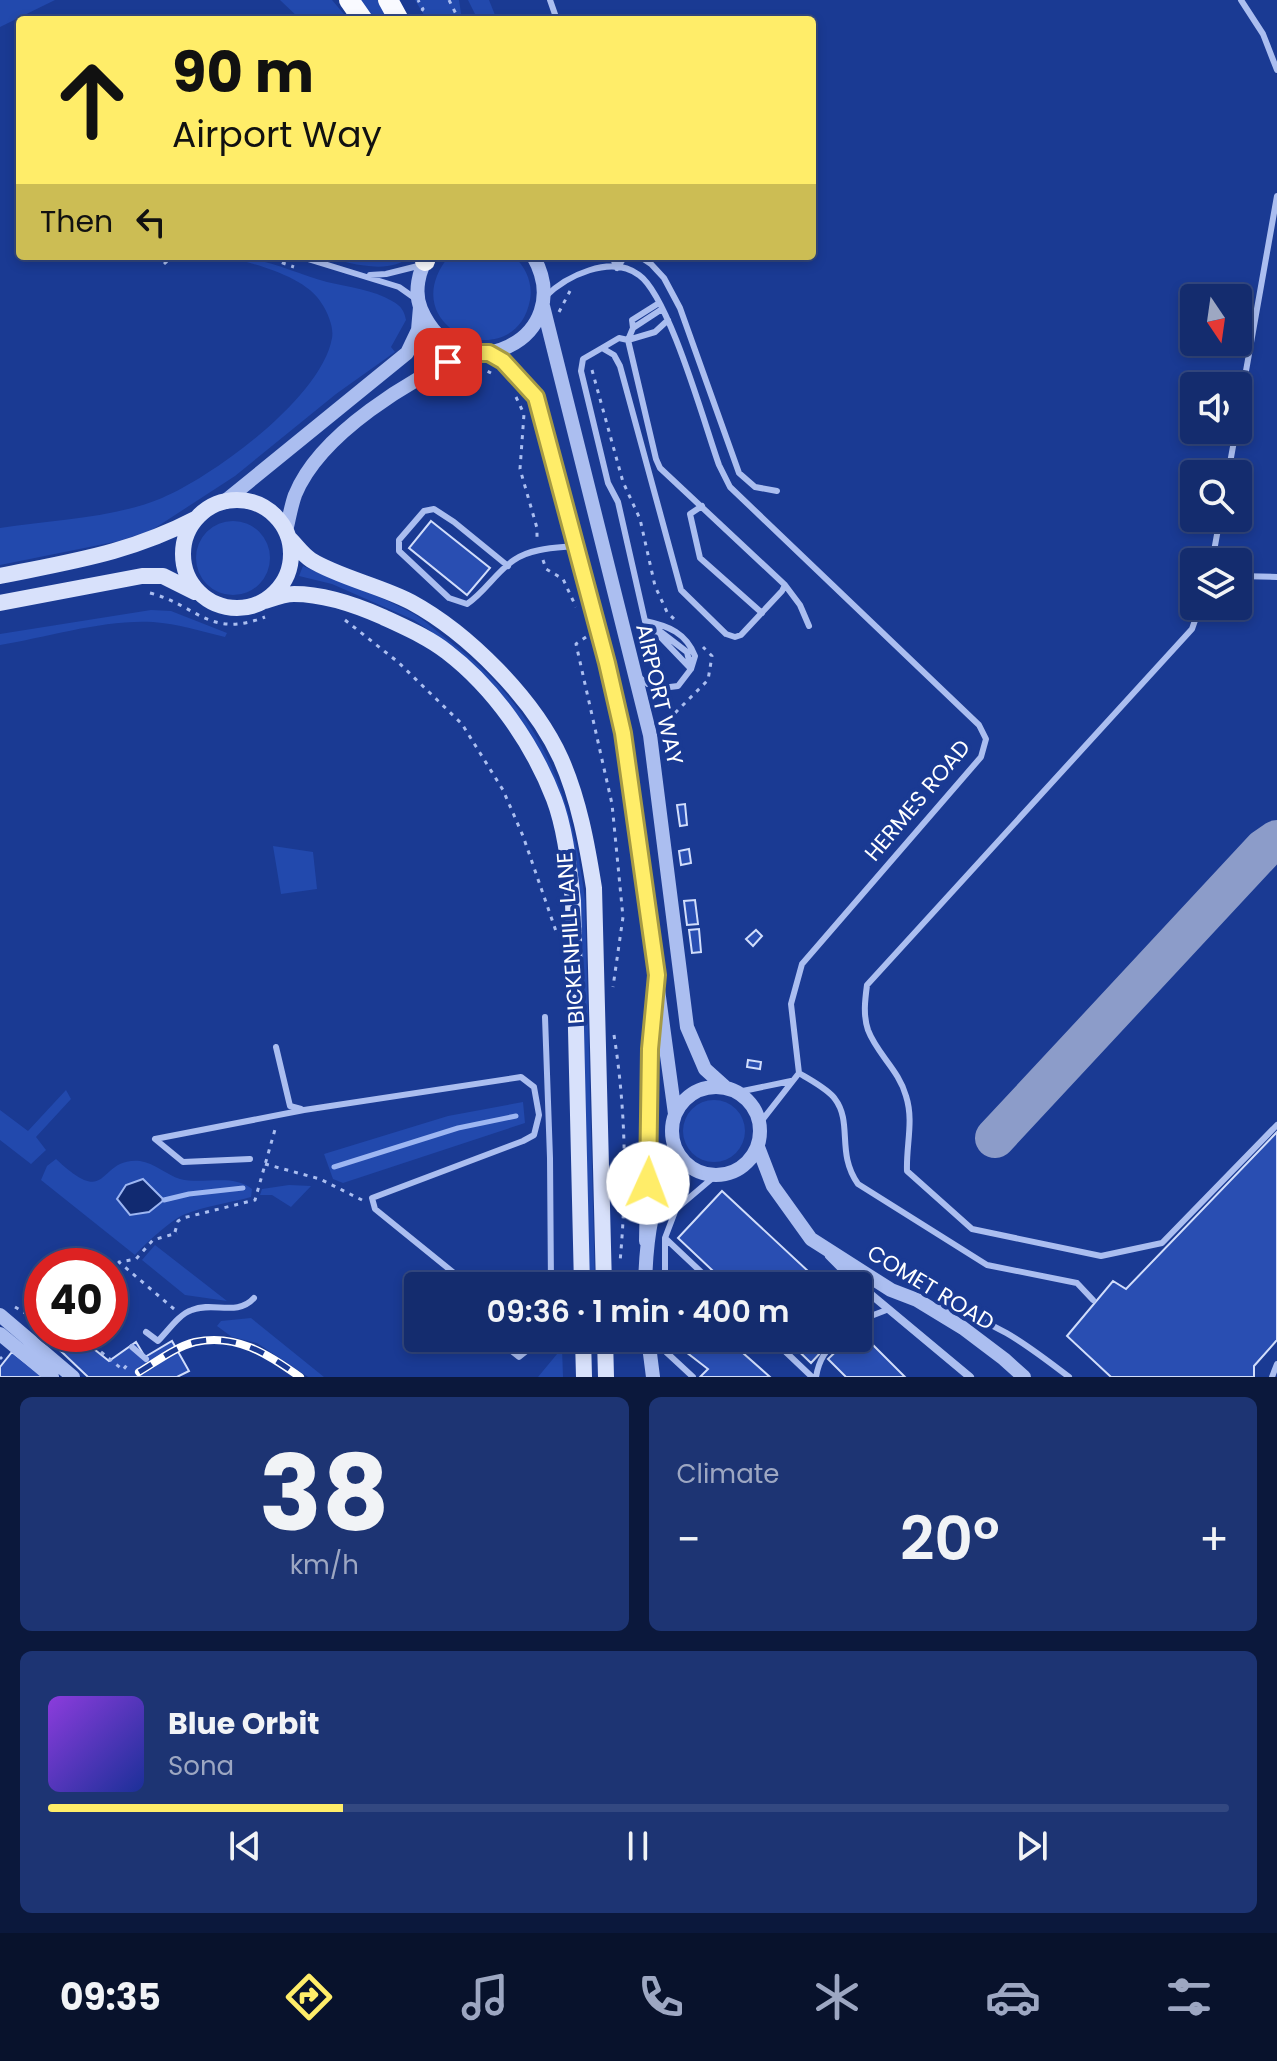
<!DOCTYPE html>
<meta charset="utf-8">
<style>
:root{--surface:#142c6e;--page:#1d3473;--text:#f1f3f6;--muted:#9da7c2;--line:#334881;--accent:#ffed69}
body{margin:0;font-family:Poppins,sans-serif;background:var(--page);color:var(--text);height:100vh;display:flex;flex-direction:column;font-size:30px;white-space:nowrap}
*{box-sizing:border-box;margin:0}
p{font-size:26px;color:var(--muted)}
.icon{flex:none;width:44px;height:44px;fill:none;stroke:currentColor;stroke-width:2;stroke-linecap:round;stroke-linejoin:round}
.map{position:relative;height:1377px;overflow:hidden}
.panel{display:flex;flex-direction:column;gap:20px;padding:20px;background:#0b183c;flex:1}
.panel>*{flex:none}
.guide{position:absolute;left:16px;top:16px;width:800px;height:244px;border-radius:8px;box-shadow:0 4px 12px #0003,0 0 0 2px var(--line);background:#ffed69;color:#111;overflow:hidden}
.needle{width:52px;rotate:167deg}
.controls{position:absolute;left:1180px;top:284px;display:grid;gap:16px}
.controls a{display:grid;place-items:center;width:72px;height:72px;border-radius:8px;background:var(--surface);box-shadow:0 4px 12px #0003,0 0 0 2px var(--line);font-size:40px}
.speed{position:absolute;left:24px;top:1248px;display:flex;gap:16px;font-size:40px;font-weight:700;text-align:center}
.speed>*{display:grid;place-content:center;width:104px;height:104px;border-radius:50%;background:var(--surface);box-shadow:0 4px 12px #0003,0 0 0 2px var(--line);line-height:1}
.speed .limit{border:12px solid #d22;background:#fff;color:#111}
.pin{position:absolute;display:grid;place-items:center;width:68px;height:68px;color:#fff;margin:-34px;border-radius:16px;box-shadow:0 4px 12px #0006}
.me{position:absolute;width:88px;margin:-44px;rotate:2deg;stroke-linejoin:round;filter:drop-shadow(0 0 6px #0008)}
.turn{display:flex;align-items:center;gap:28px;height:168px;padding:0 24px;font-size:36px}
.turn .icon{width:104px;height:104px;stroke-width:2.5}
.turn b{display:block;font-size:56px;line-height:68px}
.then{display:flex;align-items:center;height:76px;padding:0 24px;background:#0003;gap:16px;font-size:30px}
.big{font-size:60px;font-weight:600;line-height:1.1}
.panel .tile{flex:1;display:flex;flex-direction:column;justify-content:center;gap:12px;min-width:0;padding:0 28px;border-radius:12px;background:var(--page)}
.panel .dial{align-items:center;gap:0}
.dial b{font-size:104px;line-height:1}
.song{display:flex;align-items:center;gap:24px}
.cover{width:96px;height:96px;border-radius:12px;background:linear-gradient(135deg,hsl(270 70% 55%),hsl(230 70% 35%))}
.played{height:8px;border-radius:4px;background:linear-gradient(90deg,var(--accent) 25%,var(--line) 25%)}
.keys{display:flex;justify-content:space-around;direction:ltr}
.heat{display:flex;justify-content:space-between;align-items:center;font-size:44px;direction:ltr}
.panel .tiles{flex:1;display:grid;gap:20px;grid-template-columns:1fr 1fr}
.tile:last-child{grid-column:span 2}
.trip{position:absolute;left:404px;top:1272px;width:468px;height:80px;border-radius:8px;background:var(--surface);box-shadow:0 4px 12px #0003,0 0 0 2px var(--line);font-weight:600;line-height:80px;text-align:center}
.tabs{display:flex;height:128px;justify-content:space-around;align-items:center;background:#08122c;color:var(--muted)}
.tabs .icon{width:56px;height:56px}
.tabs .active{color:var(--accent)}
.tabs b{font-size:36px;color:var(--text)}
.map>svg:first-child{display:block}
</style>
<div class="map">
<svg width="1277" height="1377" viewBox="0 0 1277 1377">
<rect width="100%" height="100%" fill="#1a3a93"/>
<!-- green -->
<path fill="#2249ad" d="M0,0H55L0,27Z
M280,0H332L349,20H301Z
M357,0H378L388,20H370Z
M415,0H459L462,20H427Z
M468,0H489L497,20H478Z
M225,256C262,256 292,272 327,282C348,287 374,290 392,301C401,306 404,310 406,320L391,347L395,352L336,394L235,476L152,530L119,541L0,565V528C51,520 115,518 162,498C214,476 322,397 332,338C334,328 328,313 322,304C306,276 254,264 225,256Z
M323,256H411C389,276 349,263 323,256Z
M449,256H514C526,268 533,283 530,300C515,379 390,329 449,256Z
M425,337L432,348L444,354L421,366L414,356Z
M196 558a37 37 0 1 1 74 0a37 37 0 1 1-74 0Z
M303,566C339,582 380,595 414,614C426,621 437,632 448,640C539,708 572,790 585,900L595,1286H589L562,806L455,648L414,620L332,584L299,576Z
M151,610L171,611L227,633L225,637C201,631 178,624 153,622C106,619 47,637 0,645V634Z
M273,846L313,852L317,889L281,894Z
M66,1090L71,1099L36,1137L46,1150L31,1164L0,1140V1110L28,1131Z
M683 1131a31 31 0 1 1 62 0a31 31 0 1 1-62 0Z
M523,1102L525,1123L343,1183L333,1179L324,1154L448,1116Z
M56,1159C111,1211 96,1157 140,1161C154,1163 167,1175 180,1179C204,1185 232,1173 252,1189L251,1197C229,1203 204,1206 183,1215C170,1221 145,1244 135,1255L41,1180L47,1166Z
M289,1185L311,1186L291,1207L272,1195H260L262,1189Z
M155,1245L227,1301L185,1295L142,1260Z
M251,1318L324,1377H308L257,1343L232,1337L217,1326L221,1321Z
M562,1348L563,1377H538Z"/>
<!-- water -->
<path fill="#112a71" stroke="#9db6f2" stroke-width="2" d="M143,1179L164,1200L149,1212L130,1215L117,1199L126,1185Z"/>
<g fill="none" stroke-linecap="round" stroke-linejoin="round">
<!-- stream -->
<path stroke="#9db6f2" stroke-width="5" d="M334,1167L458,1128L516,1116
M164,1200L189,1194L243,1188"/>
<!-- taxiway -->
<path stroke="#8c9cc9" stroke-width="40" d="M995,1138L1264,849L1277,840"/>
</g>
<!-- building -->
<path fill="#294eb2" stroke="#d1ddfb" stroke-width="2" d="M431,521L490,568L467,595L409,548Z
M675,739L679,761L669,763L665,741Z
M685,804L687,825L680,826L677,805Z
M689,849L691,863L681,865L679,851Z
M695,900L698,924L687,925L684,901Z
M699,929L701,952L692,953L689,930Z
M756,930L762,936L753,946L746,939Z
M748,1060L761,1062L760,1069L747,1067Z
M1277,1132V1340L1254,1366V1377H1111L1067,1336L1113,1281L1126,1289Z
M722,1191L824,1286H729L678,1238Z
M858,1330L905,1377H846L828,1359L850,1338H858Z
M47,1334H75L109,1361L136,1342L145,1357L172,1341L189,1371L177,1377H88L45,1336Z
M697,1338H726L770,1377H700L708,1369L686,1352Z
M785,1338H834L811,1363Z
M12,1352L44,1377H0V1367Z"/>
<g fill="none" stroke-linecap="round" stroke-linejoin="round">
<!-- path -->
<path stroke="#abbef0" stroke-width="3" stroke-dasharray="4 6" stroke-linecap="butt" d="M449,0L459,20
M416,19L423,9L418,0
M263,256L294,267
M164,264L173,256
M559,312L570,291
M592,370L623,482L640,519L655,586L667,612L674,619
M468,371L485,370L491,373
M516,397L524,414L520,469L537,528V541
M543,560L546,569L563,579L576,607
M150,593C197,605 209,639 265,617
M345,620L398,662L462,724L503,790L523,836L557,934
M586,637L576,644L612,804L623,917L613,987
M661,727L708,680L712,656L703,647
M614,1035C626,1111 627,1186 620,1262
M265,1164L320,1179L362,1200
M175,1232L178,1221L183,1218L255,1200L276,1126
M15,1307L42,1323
M174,1309L119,1262L136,1259L153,1240L177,1233
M94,1349L95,1347L123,1370L130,1361
M0,1357L2,1359"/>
<!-- service -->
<path stroke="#abbef0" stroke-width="6" d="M550,0L557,20
M1241,0L1263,34L1277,70
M298,256L399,287L416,299
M612,256L617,268
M639,256L651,264L664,278L680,308L739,473L755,487L777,491
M617,268L625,256
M370,275L386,274L422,265
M545,297C566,276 611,254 639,275C669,296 705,426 719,465L730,487L979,725L986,739L981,757L802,964L791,1004L799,1073L760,1123
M633,328L632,320L659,303
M602,348L619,338L628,340L633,328L662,309
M1238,416L1277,196
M1228,474L1236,430
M702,506L690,514L700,558L762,613
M1212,562L1220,518
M508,566L454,522L434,509L424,511L399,540V551L449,598L467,604C485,592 496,572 514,560C531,548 556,548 576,546
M1238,576L1277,577
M785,585L800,605L809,626
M1200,606L1192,629L867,985C865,1000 863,1015 868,1030C877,1054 899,1070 906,1096C914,1121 906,1145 907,1171L972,1229L1101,1256L1162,1243L1277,1125
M645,621C669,626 686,633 695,656L691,669
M653,626L687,652L691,669
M640,678L654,689L678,686L691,669L645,621L618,502L608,483L581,371L583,359L602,348L614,355L620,366L681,590L726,634L735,637L741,635L782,591L785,585L660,468L656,459L628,340L655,332L668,320
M545,1017L550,1158L551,1286
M276,1047L290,1106L301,1109
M799,1073C810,1080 828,1089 835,1099C853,1123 836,1153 858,1184L987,1265L1077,1283L1093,1300
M738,1092L791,1081
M250,1159L183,1162L155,1139L304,1110L521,1077L534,1087L539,1115L534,1135L523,1141L372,1198L375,1209L470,1286
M715,1176L676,1209L665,1238L716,1286
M665,1238V1286
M443,1286L454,1273
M936,1305C995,1321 1021,1340 1069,1377
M858,1321L889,1309
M146,1332L158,1341C168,1331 179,1314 192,1310C213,1301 237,1317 254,1298
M495,1338L519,1357L539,1341L535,1338
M771,1338L812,1377
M652,1339L693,1377
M132,1347L146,1359
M816,1377C819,1359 826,1350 839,1338
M1272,1377L1277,1364"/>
<!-- minor -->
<path stroke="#abbef0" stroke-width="8" d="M829,1256L850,1277L970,1377"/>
<!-- tertiary -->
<path stroke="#abbef0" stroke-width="14" d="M429,256C418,270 414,293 421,309C459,397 580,338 533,256
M543,306L650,735L687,1027L705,1069L725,1087
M489,353L503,361L536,397L607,663L623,733L675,1114
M224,502L407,353L418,330L420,307
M286,531C289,519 291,506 295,495C320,433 412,378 470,353
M672 1131a44 44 0 1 1 88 0a44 44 0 1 1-88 0Z
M758,1147L773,1186L811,1239L891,1290L917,1300L963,1328L1004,1359L1024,1377
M646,1241L650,1049L654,1002
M645,1286C646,1241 651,1193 678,1155
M0,1315L73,1377
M0,1334L52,1377
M648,1338L653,1377"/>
<!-- secondary -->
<path stroke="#d8e1fb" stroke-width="16" d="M183 554a54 54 0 1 1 108 0a54 54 0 1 1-108 0Z
M289,538C296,545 303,555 311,560C338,577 381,586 411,602C468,633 534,699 561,759C579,800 587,844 594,888L604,1286
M0,576C73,561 130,553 197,518
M265,601C274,598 284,594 294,594C324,594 356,605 383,617C404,627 428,637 447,652C494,688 533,744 554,799C566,831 569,868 573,901L582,1286
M0,603L142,576H163L195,592
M583,1338L584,1377
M605,1338L606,1377"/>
<!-- trunk -->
<path stroke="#f9faff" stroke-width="20" d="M349,0L363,20
M388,0L399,20
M425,261L426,256"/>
<!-- rail casing -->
<g stroke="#fff" stroke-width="8">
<path id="rail" d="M139,1372C156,1362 175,1347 195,1342C236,1333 268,1354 300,1377"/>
</g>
<!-- rail -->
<use href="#rail" stroke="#1a3a93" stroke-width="5" stroke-dasharray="15" stroke-linecap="butt"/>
</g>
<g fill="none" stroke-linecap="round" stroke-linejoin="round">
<!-- route casing -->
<g stroke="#a69a44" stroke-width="20">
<path id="route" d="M448,362L470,353H489L503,361L536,397L607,663L623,733L657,975L650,1049L648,1183"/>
</g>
<!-- route -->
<use href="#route" stroke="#ffed69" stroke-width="14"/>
</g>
<g text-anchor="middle" stroke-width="8" stroke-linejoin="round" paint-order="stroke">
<!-- street labels -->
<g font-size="22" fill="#fff" stroke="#1a3a93">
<text transform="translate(660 694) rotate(77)" y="8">AIRPORT WAY</text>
<text transform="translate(917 800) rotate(-50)" y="8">HERMES ROAD</text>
<text transform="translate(570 938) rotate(-94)" y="8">BICKENHILL LANE</text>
<text transform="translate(931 1287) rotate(31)" y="8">COMET ROAD</text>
</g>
</g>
</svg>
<div class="controls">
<a><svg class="needle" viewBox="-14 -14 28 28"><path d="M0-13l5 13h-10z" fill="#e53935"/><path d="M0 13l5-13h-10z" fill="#9da7c2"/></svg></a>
<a><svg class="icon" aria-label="sound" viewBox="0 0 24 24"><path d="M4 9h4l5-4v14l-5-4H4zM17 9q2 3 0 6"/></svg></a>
<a><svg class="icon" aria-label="search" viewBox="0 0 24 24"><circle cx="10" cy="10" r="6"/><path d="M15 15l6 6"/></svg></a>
<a><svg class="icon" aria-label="layers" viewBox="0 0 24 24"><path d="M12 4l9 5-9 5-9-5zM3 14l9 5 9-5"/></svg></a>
</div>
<div class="speed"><div class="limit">40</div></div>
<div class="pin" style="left:448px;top:362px;background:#d93025"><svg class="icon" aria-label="arrive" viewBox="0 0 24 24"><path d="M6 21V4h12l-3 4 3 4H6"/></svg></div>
<svg class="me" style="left:648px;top:1183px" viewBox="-20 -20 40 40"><circle r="19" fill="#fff"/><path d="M0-13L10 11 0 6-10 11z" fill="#ffed69"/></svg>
<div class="trip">09:36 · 1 min · 400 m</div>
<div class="guide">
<div class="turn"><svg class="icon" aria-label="ahead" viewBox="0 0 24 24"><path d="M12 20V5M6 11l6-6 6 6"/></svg><div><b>90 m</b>Airport Way</div></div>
<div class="then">Then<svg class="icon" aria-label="left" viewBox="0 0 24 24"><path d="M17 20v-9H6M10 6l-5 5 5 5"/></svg></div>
</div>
</div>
<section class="panel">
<div class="tiles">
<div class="tile dial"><b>38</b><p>km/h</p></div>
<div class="tile"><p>Climate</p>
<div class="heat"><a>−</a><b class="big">20°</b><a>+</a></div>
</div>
<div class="tile">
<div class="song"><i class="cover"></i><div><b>Blue Orbit</b><p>Sona</p></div></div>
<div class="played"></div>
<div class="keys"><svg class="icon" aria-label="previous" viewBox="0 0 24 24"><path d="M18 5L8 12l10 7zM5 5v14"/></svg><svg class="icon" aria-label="pause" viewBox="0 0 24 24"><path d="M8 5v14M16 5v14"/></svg><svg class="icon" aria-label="next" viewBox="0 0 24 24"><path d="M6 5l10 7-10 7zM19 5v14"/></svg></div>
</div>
</div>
</section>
<nav class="tabs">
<b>09:35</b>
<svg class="icon active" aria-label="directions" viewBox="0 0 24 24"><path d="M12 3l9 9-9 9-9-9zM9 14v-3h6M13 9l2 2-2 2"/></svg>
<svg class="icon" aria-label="music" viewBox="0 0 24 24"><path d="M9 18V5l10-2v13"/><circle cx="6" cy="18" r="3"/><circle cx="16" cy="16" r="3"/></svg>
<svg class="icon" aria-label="phone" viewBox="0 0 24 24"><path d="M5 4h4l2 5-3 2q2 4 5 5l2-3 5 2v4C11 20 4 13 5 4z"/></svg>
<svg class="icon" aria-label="climate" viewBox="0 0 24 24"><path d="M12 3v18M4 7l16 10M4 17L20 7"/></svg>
<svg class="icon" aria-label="car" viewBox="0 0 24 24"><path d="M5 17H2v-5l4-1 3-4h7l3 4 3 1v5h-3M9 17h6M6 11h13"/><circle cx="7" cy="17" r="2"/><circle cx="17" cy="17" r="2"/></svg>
<svg class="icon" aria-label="filters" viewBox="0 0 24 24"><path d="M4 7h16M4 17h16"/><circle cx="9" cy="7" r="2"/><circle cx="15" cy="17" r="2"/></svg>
</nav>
